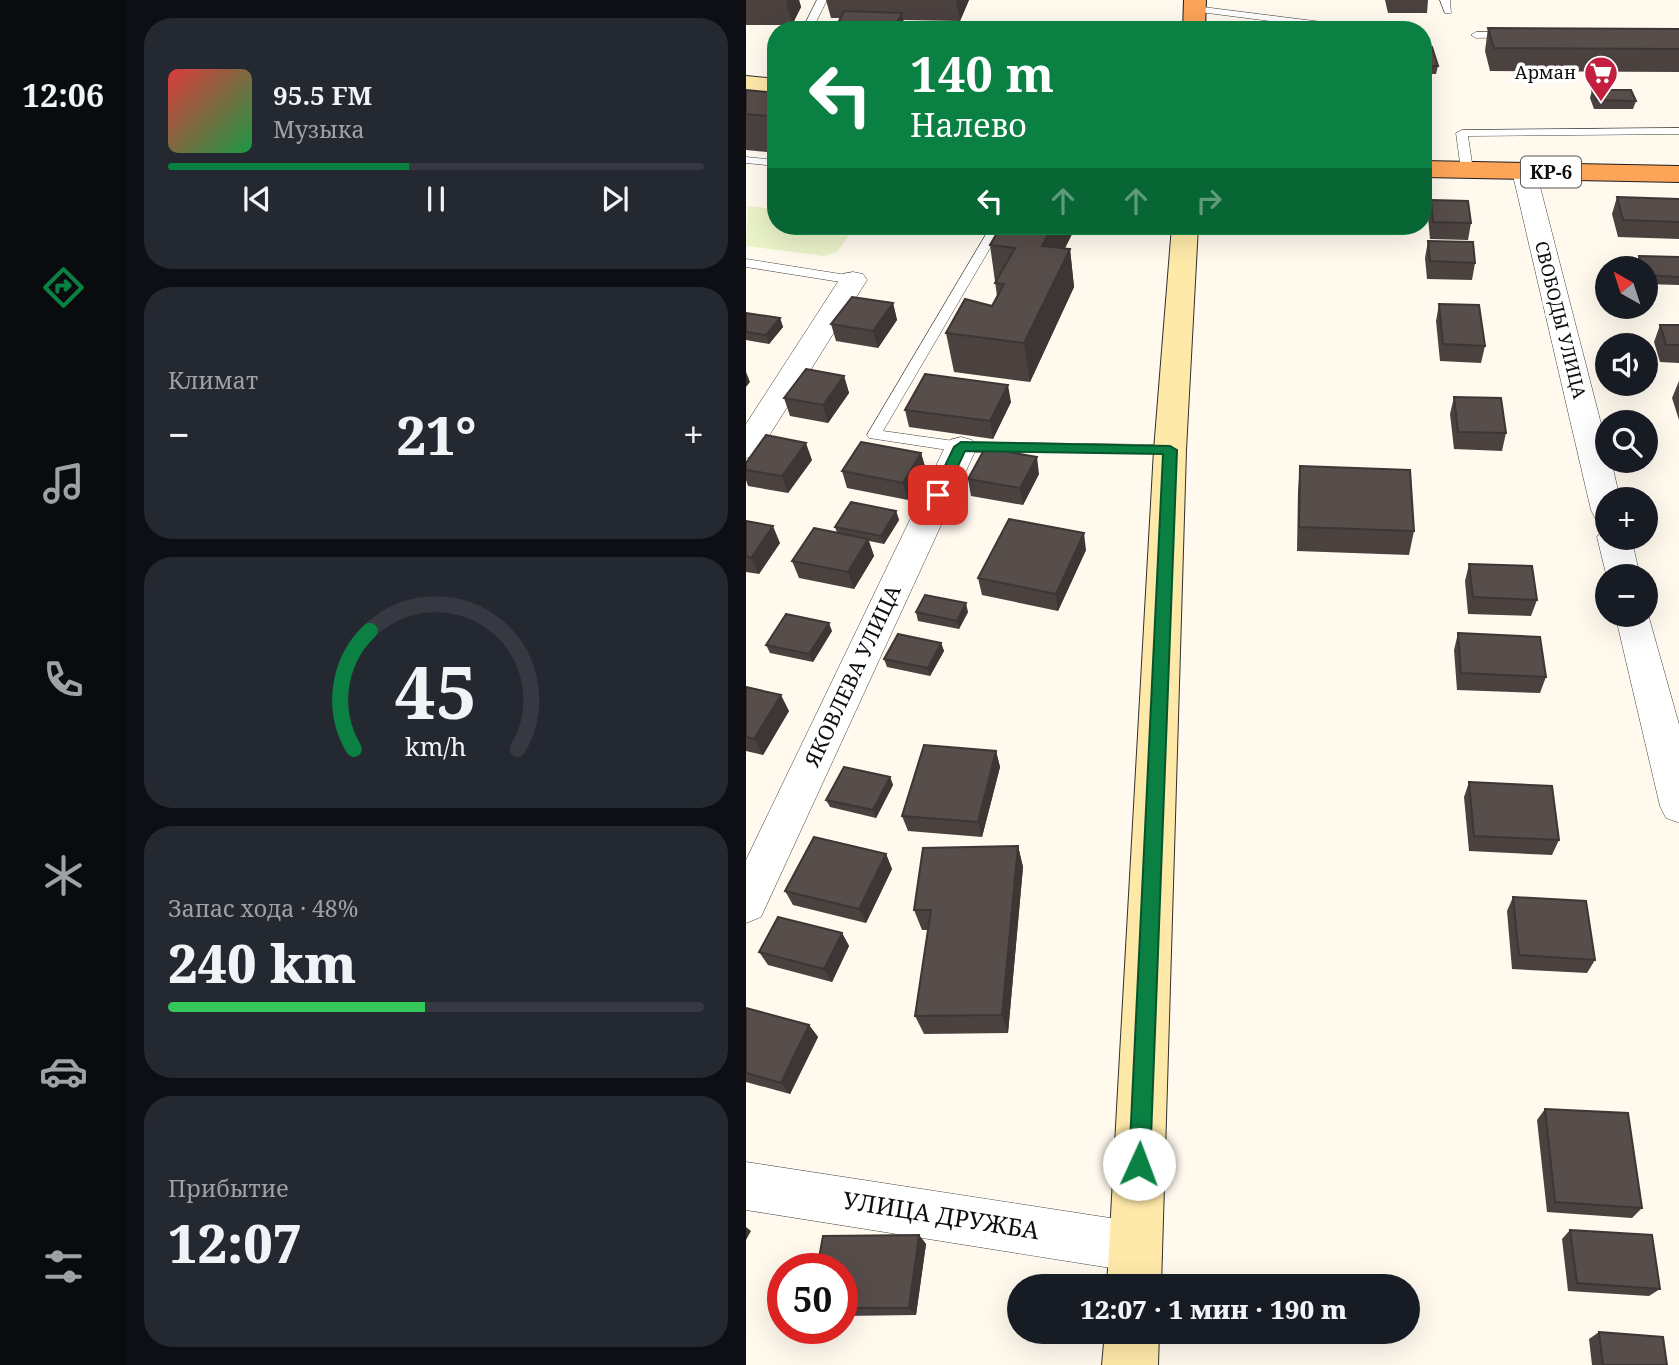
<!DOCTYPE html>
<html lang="ru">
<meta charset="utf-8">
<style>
:root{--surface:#171b24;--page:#242831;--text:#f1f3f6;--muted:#9ea1a6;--line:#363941;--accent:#0b8043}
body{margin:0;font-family:"Noto Serif",serif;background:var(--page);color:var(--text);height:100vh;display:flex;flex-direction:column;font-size:26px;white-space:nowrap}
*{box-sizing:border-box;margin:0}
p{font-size:23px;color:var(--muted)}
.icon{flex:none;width:38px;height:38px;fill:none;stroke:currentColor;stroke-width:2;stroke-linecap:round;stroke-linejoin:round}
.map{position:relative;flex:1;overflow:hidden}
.side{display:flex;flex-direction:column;gap:18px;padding:18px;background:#0d0f14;width:620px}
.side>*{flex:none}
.guide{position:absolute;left:21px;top:21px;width:665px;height:214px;border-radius:28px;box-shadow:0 7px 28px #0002;background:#0b8043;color:#fff;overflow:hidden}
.needle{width:46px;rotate:321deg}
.buttons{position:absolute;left:849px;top:256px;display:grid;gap:14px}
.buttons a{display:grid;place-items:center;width:63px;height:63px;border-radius:50%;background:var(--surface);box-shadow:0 7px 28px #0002;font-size:35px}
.speed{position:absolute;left:21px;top:1253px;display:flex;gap:14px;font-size:35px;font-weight:700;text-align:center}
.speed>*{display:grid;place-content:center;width:91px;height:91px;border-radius:50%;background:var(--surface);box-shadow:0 7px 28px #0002;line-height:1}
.speed .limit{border:10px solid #d22;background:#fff;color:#111}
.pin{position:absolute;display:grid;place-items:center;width:60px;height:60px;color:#fff;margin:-30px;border-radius:14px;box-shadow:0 4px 10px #0006}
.me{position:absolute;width:77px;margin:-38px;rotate:2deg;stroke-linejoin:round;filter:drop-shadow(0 0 5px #0008)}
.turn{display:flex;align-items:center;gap:24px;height:147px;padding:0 28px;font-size:32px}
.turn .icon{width:91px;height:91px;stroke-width:2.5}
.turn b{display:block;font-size:49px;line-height:60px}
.lanes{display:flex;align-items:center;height:66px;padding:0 28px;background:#0003;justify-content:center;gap:35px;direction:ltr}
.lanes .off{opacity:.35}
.big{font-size:52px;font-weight:800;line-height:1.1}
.side .widget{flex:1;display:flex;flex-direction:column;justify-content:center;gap:10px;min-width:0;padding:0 24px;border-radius:28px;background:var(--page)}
.side .dial{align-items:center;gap:0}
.dial svg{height:182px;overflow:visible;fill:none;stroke:var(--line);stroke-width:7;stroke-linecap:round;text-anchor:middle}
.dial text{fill:var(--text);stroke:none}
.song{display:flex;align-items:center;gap:21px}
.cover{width:84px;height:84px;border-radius:10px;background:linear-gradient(135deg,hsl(0 70% 55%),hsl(140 70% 35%))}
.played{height:7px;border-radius:4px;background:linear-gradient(90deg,var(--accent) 45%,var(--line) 45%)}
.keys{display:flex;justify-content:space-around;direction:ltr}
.heat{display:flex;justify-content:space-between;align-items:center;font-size:38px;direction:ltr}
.charge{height:10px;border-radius:5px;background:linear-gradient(90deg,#34c759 48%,var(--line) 0)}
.trip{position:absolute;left:261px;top:1274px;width:413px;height:70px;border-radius:35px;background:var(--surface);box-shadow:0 7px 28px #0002;font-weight:800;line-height:70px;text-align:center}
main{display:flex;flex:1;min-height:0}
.dock{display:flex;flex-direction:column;width:126px;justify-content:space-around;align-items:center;background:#090b0e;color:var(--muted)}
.dock .icon{width:49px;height:49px}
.dock .selected{color:var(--accent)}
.dock b{font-size:32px;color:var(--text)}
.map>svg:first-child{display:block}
</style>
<main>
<nav class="dock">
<b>12:06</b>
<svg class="icon selected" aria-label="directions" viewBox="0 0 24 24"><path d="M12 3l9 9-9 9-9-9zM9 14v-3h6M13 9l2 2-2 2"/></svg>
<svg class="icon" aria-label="music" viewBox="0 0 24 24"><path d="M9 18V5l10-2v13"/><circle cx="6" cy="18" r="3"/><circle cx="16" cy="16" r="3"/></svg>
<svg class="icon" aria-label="phone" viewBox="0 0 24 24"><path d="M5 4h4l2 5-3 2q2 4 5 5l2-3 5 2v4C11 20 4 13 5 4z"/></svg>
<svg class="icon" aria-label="climate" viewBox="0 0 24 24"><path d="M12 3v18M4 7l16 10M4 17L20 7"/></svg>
<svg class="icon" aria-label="car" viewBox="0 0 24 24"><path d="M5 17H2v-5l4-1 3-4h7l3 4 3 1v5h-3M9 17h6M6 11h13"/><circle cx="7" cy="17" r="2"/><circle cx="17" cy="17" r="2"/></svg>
<svg class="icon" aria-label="filters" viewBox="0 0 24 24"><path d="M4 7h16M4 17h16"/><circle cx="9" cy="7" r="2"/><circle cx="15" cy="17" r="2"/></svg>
</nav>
<section class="side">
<div class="widget">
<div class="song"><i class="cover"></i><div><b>95.5 FM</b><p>Музыка</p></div></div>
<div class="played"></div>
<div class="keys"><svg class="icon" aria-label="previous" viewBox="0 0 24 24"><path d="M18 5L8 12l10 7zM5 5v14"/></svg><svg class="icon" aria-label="pause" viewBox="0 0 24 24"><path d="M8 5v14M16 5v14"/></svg><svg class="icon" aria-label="next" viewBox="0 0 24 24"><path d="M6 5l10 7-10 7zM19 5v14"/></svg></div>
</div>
<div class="widget"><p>Климат</p>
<div class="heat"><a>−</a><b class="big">21°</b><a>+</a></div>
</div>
<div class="widget dial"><svg viewBox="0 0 100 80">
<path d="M14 69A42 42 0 1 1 86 69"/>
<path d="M14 69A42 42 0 0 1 21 17" stroke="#0b8043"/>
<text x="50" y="56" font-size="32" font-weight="700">45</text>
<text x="50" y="72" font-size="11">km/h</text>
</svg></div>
<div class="widget"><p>Запас хода · 48%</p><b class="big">240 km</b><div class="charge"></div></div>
<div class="widget"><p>Прибытие</p><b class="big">12:07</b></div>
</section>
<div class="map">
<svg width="934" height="1365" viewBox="0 0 934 1365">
<rect width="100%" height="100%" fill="#fff9ee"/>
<!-- pitch -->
<path fill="#eaf2c8" d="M2,206L30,209V226H110L91,252L78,256L0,246Z"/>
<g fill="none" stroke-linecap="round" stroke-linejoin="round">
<!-- service casing -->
<g stroke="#414141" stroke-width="1">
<path id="service" d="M71,0H81L66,30H56Z
M694,0H704L705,13H699Z
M449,6L576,22L594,30L446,11V7Z
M766,32L771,35L770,37L730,38L725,35L730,32Z
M934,128V134L722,136L727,170L721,173L715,170L710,133L716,130Z
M0,157L30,160V166L0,163Z
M245,226H257L137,431L215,442L424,445L429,447V453L215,452L123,438L121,435Z
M0,259L107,276L113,280L107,284L0,267Z"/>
</g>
<!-- minor casing -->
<g stroke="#414141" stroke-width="1">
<path id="minor" d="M778,164L787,166L790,171L861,447V460H865L874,499H861V521L849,518L845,510L766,171L769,166Z
M107,272L117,274L121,280L11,455L0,458V424L97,274Z
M215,437L226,440L231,447L15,917L0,923V860L199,447L204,440Z
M861,527V537H885L894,576L861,578L851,537Z
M900,607L934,728V823L920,818L914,806L869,614H900Z
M0,1162L390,1222L408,1229L415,1247L408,1265L390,1272L0,1210Z"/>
</g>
<!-- secondary casing -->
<g stroke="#303030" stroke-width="2">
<path id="secondary" d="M0,76L30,79V93L0,90Z
M426,226H452L440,450L415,1286H361L408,450Z
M359,1332H413L412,1365H356Z"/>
</g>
<!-- trunk casing -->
<g stroke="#1f1f1f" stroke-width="2">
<path id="trunk" d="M438,0H460L459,30H437Z
M677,161L934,166V182L677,177Z"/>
</g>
<!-- service -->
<use href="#service" fill="#fff" fill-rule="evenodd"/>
<!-- minor -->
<use href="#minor" fill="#fff" fill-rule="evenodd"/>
<!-- secondary -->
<use href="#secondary" fill="#ffe9a9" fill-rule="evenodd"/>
<!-- trunk -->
<use href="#trunk" fill="#fca458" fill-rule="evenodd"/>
</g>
<!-- wall -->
<path fill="#4b4240" d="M0,0H53L55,7L46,25H0Z
M80,0H223L214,21L157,20L158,30H92L91,25L94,18H85Z
M639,0H682L681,13H642Z
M742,28L934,29V72L744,71L739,51Z
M677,48L692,66L690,74H677Z
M0,90L30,93V153L0,150Z
M846,90L890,101L887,109H848L844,98Z
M871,197L934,199V239L872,237L866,214Z
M685,200L725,223L722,240L684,239L682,217Z
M255,226H329V228L319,248L324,249L328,287L284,382L208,372L200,333L246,306L251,296L244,245Z
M682,241L729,263L726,280L681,279L679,258Z
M893,256L934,257V285L900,284V268H891L890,264Z
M147,303L151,320L132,348L90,341L85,324Z
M693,304L739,346L735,363L694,361L690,321Z
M0,313L34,318L37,327L23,344L0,340Z
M914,325H934V363L914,362L908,342Z
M98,376L103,393L82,423L44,416L38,398Z
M933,381H934V423L926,398Z
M708,397L760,433L756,451L708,449L704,414Z
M265,402L247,439L163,427L159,410Z
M175,453L180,470L162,500L101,488L96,471Z
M66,460L42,493L2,486L0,480V463Z
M554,466L668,531L663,555L551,551L552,491Z
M293,474L277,505L225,496L222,479Z
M150,511L153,520L138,544L123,541L128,556L108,589L53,578L46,561L91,533L89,527Z
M0,521L34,543L13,574L0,572Z
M340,550L312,611L236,595L232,578Z
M723,564L791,600L785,616L722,614L719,581Z
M170,612H222L213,629L172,621Z
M86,631L67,662L24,653L20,645Z
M712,633L800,677L794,693L711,690L708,650Z
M195,643L198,651L184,676L141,667L138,659Z
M0,687L43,711L17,755L0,751Z
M250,751L254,767L236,837L162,831L156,816Z
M144,777L147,785L130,818L84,807L80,800Z
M723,782L813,840L806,855L723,851L718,797Z
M272,846L277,867L262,1033L178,1034L169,1016L182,930H176L168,910Z
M140,854L146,869L120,923L47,905L39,891Z
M767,897L849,960L841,973L766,969L761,911Z
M96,933L103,946L86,982L22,965L13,952Z
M0,1008L63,1025L72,1037L44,1094L0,1082Z
M799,1109L896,1208L886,1218L801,1212L791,1120Z
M824,1230L914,1289L903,1296L822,1291L816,1239Z
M173,1235L180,1244L170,1315L96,1316V1269Z
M853,1332L921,1365H846L843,1339Z"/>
<!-- shaded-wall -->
<path fill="#3d3634" d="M40,0H53L55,7L46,25Z
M210,0H223L214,21Z
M156,13L159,28L158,30H150L149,26Z
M306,226H329V228L301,284L296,246Z
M324,249L328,287L284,382L278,343Z
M147,303L151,320L132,348L127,331Z
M34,318L37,327L23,344L20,335Z
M0,372L4,382L0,387Z
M98,376L103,393L82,423L77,405Z
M262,385L265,402L247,439L244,421Z
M60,443L66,460L42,493L36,476Z
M175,453L180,470L162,500L157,483Z
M291,457L293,474L277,505L274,488Z
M150,511L153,520L138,544L135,536Z
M27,526L34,543L13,574L5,558Z
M338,533L340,550L312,611L310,594Z
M122,539L128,556L108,589L102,572Z
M220,603L222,612L213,629L211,621Z
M83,623L86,631L67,662L63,654Z
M195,643L198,651L184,676L182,668Z
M35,695L43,711L17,755L8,739Z
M250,751L254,767L236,837L232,822Z
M144,777L147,785L130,818L127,810Z
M272,846L277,867L262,1033L256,1015Z
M140,854L146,869L120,923L113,909Z
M96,933L103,946L86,982L78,969Z
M63,1025L72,1037L44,1094L35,1083Z
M0,1227L5,1231L0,1240Z
M173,1235L180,1244L170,1315L163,1308Z"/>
<!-- building -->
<path fill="#574d4a" stroke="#3d3634" stroke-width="2" d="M98,11L156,13L149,26L91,25Z
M742,28L934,29V49L748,48Z
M686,47L692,66H677V48Z
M0,90L30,93V117L0,114Z
M846,90H885L890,101L850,100Z
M871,197L934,199V222L877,220Z
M685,200L722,201L725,223L687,222Z
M255,226H306L296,246L324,249L278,343L200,333L219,299L246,306L258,284L249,283L269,248L244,245Z
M682,241L727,242L729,263L684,261Z
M893,256L934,257V277L900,275V268H897Z
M106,297L147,303L127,331L85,324Z
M693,304L733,305L739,346L697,344Z
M0,313L34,318L20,335L0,332Z
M914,325H934V345H920Z
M60,369L98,376L77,405L38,398Z
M179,374L262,385L244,421L159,410Z
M708,397L755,398L760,433L712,432Z
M20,435L60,443L36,476L0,470V463Z
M115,442L175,453L157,483L96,471Z
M239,448L291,457L274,488L222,479Z
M554,466L664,470L668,531L553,527Z
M105,502L150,511L135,536L89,527Z
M263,519L338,533L310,594L232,578Z
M0,521L27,526L5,558L0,556Z
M68,528L122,539L102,572L46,561Z
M723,564L786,566L791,600L727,597Z
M179,595L220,603L211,621L170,612Z
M40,614L83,623L63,654L20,645Z
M712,633L794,637L800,677L715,673Z
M152,634L195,643L182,668L138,659Z
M0,687L35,695L8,739L0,737Z
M178,745L250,751L232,822L156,816Z
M98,767L144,777L127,810L80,800Z
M723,782L806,786L813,840L728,836Z
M68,837L140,854L113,909L39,891Z
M272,846L256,1015L169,1016L185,910H168L177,848Z
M767,897L840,901L849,960L773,955Z
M32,917L96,933L78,969L13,952Z
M0,1008L63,1025L35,1083L0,1073Z
M799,1109L882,1113L896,1208L809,1202Z
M824,1230L906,1235L914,1289L831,1283Z
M173,1235L163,1308H96V1269H71L77,1236Z
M853,1332L917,1337L921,1365H857Z"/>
<!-- route -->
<path fill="#0b8043" stroke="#07532c" stroke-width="2" d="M215,442L424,446L431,450L404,1164L401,1172L393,1175L386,1172L383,1164L417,454L219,451L197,498H187L185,495L208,447Z"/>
<!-- icons -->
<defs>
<g id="supermarket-pin" transform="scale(1.75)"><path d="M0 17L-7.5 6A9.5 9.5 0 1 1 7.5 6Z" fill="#c41f3f" stroke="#fff"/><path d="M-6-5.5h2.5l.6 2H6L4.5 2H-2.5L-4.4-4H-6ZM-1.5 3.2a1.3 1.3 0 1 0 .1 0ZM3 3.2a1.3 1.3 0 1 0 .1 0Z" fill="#fff"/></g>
</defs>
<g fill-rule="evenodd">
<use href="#supermarket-pin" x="855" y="73"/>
</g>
<g text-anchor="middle" stroke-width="7" stroke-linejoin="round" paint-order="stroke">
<!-- far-poi labels -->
<g font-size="18" fill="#0e0e0e" stroke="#fff" text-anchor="end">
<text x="830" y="79">Арман</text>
</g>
<!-- far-street labels -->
<g font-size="18" fill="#0e0e0e" stroke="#fff">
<text transform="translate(814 320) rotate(76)" y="6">СВОБОДЫ УЛИЦА</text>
</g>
<!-- shield labels -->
<rect fill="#fff" stroke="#565656" stroke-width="2" x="775" y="156.5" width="60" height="31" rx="5"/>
<g font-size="19" font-weight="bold" fill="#0e0e0e">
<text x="805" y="179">KP-6</text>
</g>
<!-- street labels -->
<g font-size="21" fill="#0e0e0e" stroke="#fff">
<text transform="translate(107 676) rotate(-65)" y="7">ЯКОВЛЕВА УЛИЦА</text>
</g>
<!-- near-street labels -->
<g font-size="24" fill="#0e0e0e" stroke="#fff">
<text transform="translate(195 1216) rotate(9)" y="8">УЛИЦА ДРУЖБА</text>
</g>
</g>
</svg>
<div class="buttons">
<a><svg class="needle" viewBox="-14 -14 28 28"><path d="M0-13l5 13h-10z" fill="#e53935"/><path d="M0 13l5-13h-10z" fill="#9ea1a6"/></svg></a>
<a><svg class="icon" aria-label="sound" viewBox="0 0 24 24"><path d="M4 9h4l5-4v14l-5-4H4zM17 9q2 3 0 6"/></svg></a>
<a><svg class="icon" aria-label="search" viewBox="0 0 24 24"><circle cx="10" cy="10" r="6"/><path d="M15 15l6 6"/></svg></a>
<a>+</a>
<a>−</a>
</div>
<div class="speed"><div class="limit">50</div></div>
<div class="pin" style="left:192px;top:495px;background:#d93025"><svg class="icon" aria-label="arrive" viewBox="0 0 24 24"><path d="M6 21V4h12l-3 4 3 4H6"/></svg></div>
<svg class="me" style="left:393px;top:1164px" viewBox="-20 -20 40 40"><circle r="19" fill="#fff"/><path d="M0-13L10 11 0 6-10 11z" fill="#0b8043"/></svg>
<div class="trip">12:07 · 1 мин · 190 m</div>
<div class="guide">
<div class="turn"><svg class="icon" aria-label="left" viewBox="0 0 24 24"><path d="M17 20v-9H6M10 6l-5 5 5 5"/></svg><div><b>140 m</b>Налево</div></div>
<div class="lanes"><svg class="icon" aria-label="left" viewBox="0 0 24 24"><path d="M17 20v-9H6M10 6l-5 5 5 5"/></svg><svg class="icon off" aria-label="ahead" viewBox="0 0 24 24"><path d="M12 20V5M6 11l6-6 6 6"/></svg><svg class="icon off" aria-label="ahead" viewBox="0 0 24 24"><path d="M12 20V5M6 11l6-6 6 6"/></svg><svg class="icon off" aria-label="right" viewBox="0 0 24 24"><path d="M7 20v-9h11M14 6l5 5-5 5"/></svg></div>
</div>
</div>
</main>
